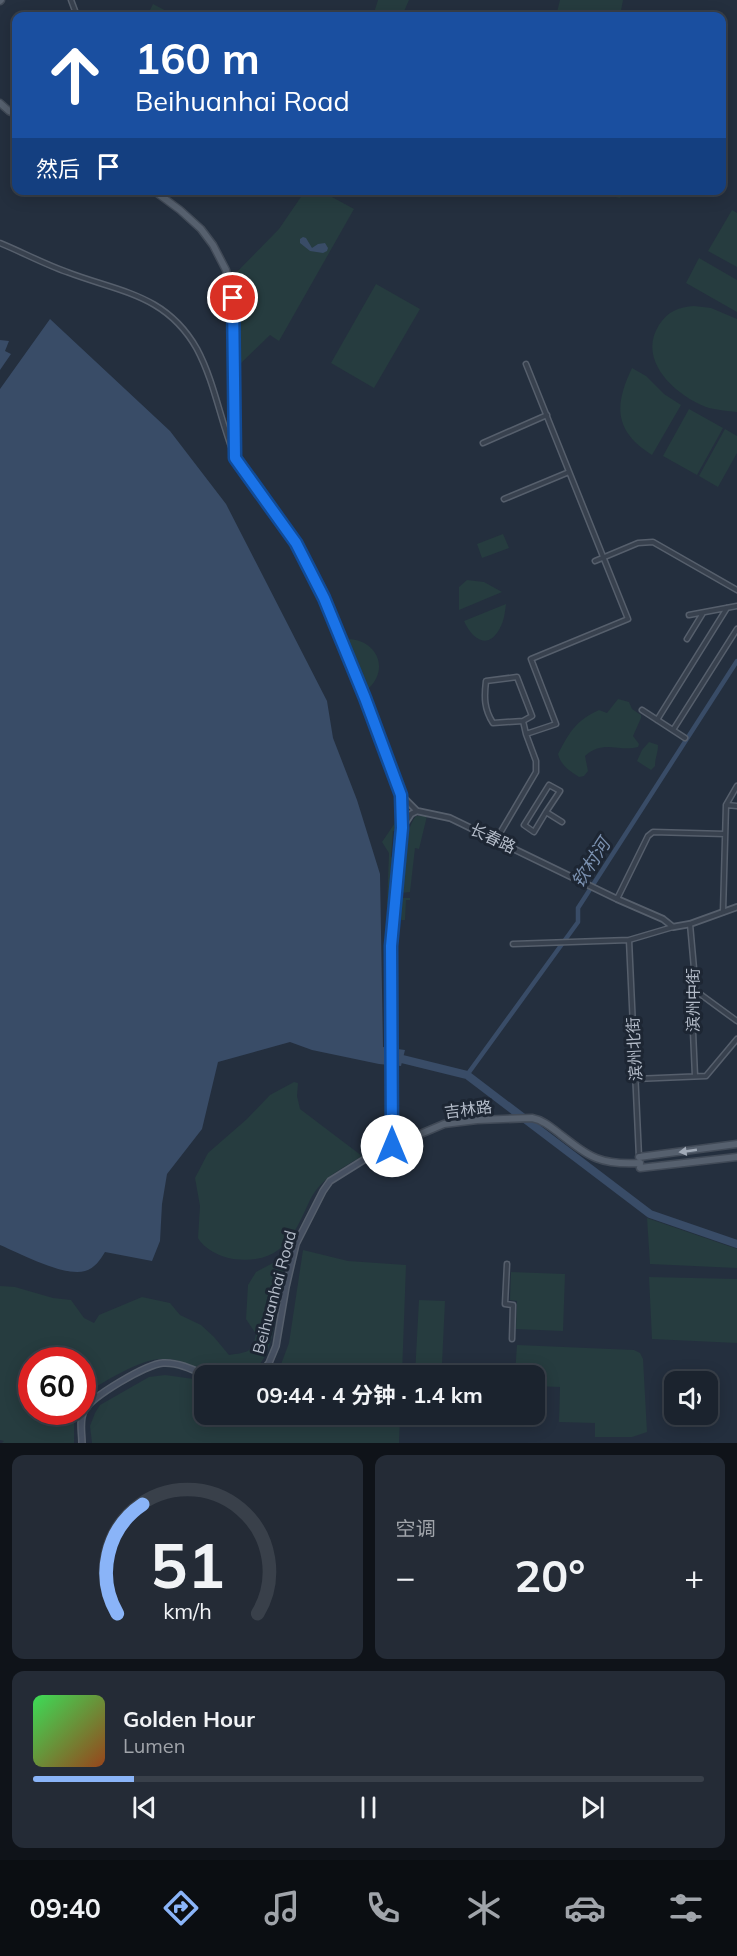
<!DOCTYPE html>
<html lang="zh">
<meta charset="utf-8">
<style>
:root{--surface:#1b232e;--page:#242b36;--text:#f1f3f6;--muted:#a0a4aa;--line:#39404a;--accent:#8ab4f8}
body{margin:0;font-family:Mulish,"Noto Sans SC",sans-serif;background:var(--page);color:var(--text);height:100vh;display:flex;flex-direction:column;font-size:22px;white-space:nowrap}
*{box-sizing:border-box;margin:0}
p{font-size:20px;color:var(--muted)}
.icon{flex:none;width:33px;height:33px;fill:none;stroke:currentColor;stroke-width:2;stroke-linecap:round;stroke-linejoin:round}
.map{position:relative;height:1443px;overflow:hidden}
.side{display:flex;flex-direction:column;gap:12px;padding:12px;background:#0f1319;flex:1}
.side>*{flex:none}
.top-card{position:absolute;left:12px;top:12px;width:714px;height:183px;border-radius:12px;box-shadow:0 3px 15px #0003,0 0 0 2px var(--line);background:#1a4fa0;color:#fff;overflow:hidden}
.tools{position:absolute;left:664px;top:1371px;display:grid;gap:12px}
.tools a{display:grid;place-items:center;width:54px;height:54px;border-radius:12px;background:var(--surface);box-shadow:0 3px 15px #0003,0 0 0 2px var(--line);font-size:30px}
.speed{position:absolute;left:18px;top:1347px;display:flex;gap:12px;font-size:30px;font-weight:700;text-align:center}
.speed>*{display:grid;place-content:center;width:78px;height:78px;border-radius:50%;background:var(--surface);box-shadow:0 3px 15px #0003,0 0 0 2px var(--line);line-height:1}
.speed .limit{border:9px solid #d22;background:#fff;color:#111}
.pin{position:absolute;display:grid;place-items:center;width:51px;height:51px;color:#fff;margin:-26px;border:3px solid #fff;border-radius:50%;box-shadow:0 2px 6px #0007}
.me{position:absolute;width:66px;margin:-33px;rotate:0deg;stroke-linejoin:round;filter:drop-shadow(0 0 4px #0008)}
.turn{display:flex;align-items:center;gap:21px;height:126px;padding:0 24px;font-size:27px}
.turn .icon{width:78px;height:78px;stroke-width:2.5}
.turn b{display:block;font-size:42px;line-height:51px}
.then{display:flex;align-items:center;height:57px;padding:0 24px;background:#0003;gap:12px;font-size:22px}
.big{font-size:45px;font-weight:700;line-height:1.1}
.side .tile{flex:1;display:flex;flex-direction:column;justify-content:center;gap:9px;min-width:0;padding:0 21px;border-radius:12px;background:var(--page)}
.side .dial{align-items:center;gap:0}
.dial svg{height:156px;overflow:visible;fill:none;stroke:var(--line);stroke-width:7;stroke-linecap:round;text-anchor:middle}
.dial text{fill:var(--text);stroke:none}
.song{display:flex;align-items:center;gap:18px}
.cover{width:72px;height:72px;border-radius:9px;background:linear-gradient(135deg,hsl(130 70% 55%),hsl(20 70% 35%))}
.played{height:6px;border-radius:3px;background:linear-gradient(90deg,var(--accent) 15%,var(--line) 15%)}
.keys{display:flex;justify-content:space-around;direction:ltr}
.heat{display:flex;justify-content:space-between;align-items:center;font-size:33px;direction:ltr}
.side .tiles{flex:1;display:grid;gap:12px;grid-template-columns:1fr 1fr}
.tile:last-child{grid-column:span 2}
.trip{position:absolute;left:194px;top:1365px;width:351px;height:60px;border-radius:12px;background:var(--surface);box-shadow:0 3px 15px #0003,0 0 0 2px var(--line);font-weight:700;line-height:60px;text-align:center}
.menu{display:flex;height:96px;justify-content:space-around;align-items:center;background:#0b0e12;color:var(--muted)}
.menu .icon{width:42px;height:42px}
.menu .current{color:var(--accent)}
.menu b{font-size:27px;color:var(--text)}
.map>svg:first-child{display:block}
</style>
<div class="map">
<svg width="737" height="1443" viewBox="0 0 737 1443">
<rect width="100%" height="100%" fill="#242f3e"/>
<!-- green -->
<path fill="#263c3f" d="M378,0H409L402,16H373Z
M560,0H623L620,16H556Z
M153,4L176,16H147Z
M305,191H321L354,209L279,341L270,335L240,364L238,294L233,276L279,229Z
M545,191V190L626,191L620,198L606,195L545,193Z
M732,210L737,213V267L708,251Z
M699,258L737,280V312L686,283Z
M376,284L420,309L374,388L331,363Z
M694,306L711,308L737,319V412C728,411 718,410 709,408C677,397 636,361 659,325C668,311 679,307 694,306Z
M632,368L646,376L664,394L681,405L652,455C614,431 614,406 632,368Z
M689,409L723,428L697,475L663,456Z
M725,429L737,436V453L718,487L699,476Z
M503,534L509,548L482,558L477,544Z
M467,580L484,582L502,592L459,610V587Z
M506,604C505,612 504,621 500,628C488,651 472,639 464,621Z
M348,639C377,640 390,669 368,689Z
M618,699L629,702L632,709L641,715V718L633,736L639,744L638,747C619,752 603,739 585,756L588,771L584,776L579,777C570,771 561,766 558,754C569,733 576,720 599,710L607,713Z
M649,742L658,745C658,753 655,758 655,766L651,770L637,761L642,750Z
M416,816H427L419,849L415,848L410,892L401,893C403,871 402,834 416,816Z
M397,820H399L397,831H393L391,857L396,859L391,907L387,906L389,853L382,842Z
M400,898H410V900H406L405,920H398Z
M294,1082L298,1083L297,1096L300,1109L362,1156C346,1166 329,1174 317,1189C310,1197 307,1208 302,1217C287,1250 269,1263 233,1259C221,1257 204,1249 198,1238L200,1206L195,1178L208,1153L247,1119L270,1095Z
M647,1218L737,1249V1268L650,1264Z
M303,1250L348,1261L406,1265L402,1375H277L289,1343Z
M286,1256C285,1269 280,1283 278,1296C273,1334 272,1384 219,1376C200,1372 185,1358 162,1359C138,1359 104,1383 83,1394L82,1360H32V1412H74V1443H2L4,1441L0,1440V1286L15,1287L53,1298L71,1300L84,1318L94,1323L99,1315L142,1297L170,1303L180,1315L201,1325L214,1337L229,1355C247,1352 252,1354 256,1334L246,1319L248,1285L256,1272Z
M511,1272L565,1274L563,1331L516,1329L517,1301L510,1300Z
M649,1277L737,1279V1343L652,1339Z
M419,1300L445,1301L442,1364L426,1363L425,1375H415Z
M517,1345L634,1350L640,1353L643,1359L647,1432L632,1437H595V1423L559,1422L560,1387L534,1386V1376L515,1375Z
M165,1375L194,1379L204,1386V1414L400,1415L399,1443H92L90,1426L95,1413L100,1405L149,1377Z"/>
<!-- water -->
<path fill="#394c67" d="M303,237L306,238L312,248L318,244L325,243L328,248L327,251L323,253L310,251L300,243V239Z
M50,319L170,431L226,504L327,701L333,738L357,800L380,874L383,1047L405,1050L401,1066L379,1064L312,1050L290,1042L218,1062L202,1129L167,1174L162,1204L160,1241L152,1261L105,1252C100,1260 95,1268 85,1271C64,1277 21,1254 0,1245V389Z
M0,340L9,341L5,351L11,354L0,370Z"/>
<g fill="none" stroke-linecap="round" stroke-linejoin="round">
<!-- canal -->
<path stroke="#394c67" stroke-width="4.5" d="M467,1075L578,922V908L737,661"/>
<!-- river -->
<path stroke="#394c67" stroke-width="8" d="M402,1059L467,1075L650,1214L737,1244"/>
<!-- minor casing -->
<g stroke="#565f6c" stroke-width="7">
<path id="minor" d="M71,0L77,16
M0,243C22,252 44,264 67,272C119,292 166,294 197,349C214,381 220,418 233,452
M483,443L547,415
M504,499L569,472
M595,561L638,543L653,542L737,590
M689,615L737,606
M687,639L703,613
M642,710L685,738
M657,720L727,608
M523,721L493,723C484,709 484,697 486,681L517,677L532,716L523,721L526,734
M673,730L737,629
M727,805L737,806
M546,812L560,791L549,785L524,825L534,832L546,812L562,822
M496,840L536,772V761L526,734L556,724L531,659L628,619L526,364
M617,899L648,836L653,832L725,834
M723,912L726,805L737,786
M690,924L696,991L692,1009L695,1076
M629,940L639,1157
M513,944L629,940L673,927
M696,991L737,1021
M635,1079L706,1076L737,1039
M507,1264L505,1304L513,1305L512,1339"/>
</g>
<!-- tertiary casing -->
<g stroke="#565f6c" stroke-width="8">
<path id="tertiary" d="M401,795L417,811L450,818L617,899L663,919L673,927L690,924L737,907
M402,828L411,814L417,811"/>
</g>
<!-- secondary casing -->
<g stroke="#565f6c" stroke-width="8">
<path id="secondary" d="M259,1376L269,1363L276,1346L286,1287L296,1244L323,1191L330,1181L370,1156L392,1146
M82,1443C82,1432 79,1421 84,1411C90,1397 147,1364 163,1363C178,1362 194,1370 207,1376"/>
</g>
<!-- primary casing -->
<g stroke="#414a57" stroke-width="9">
<path id="primary" d="M0,1L1,0
M0,103L9,111L16,114
M153,190L180,210L201,229L213,245L226,270L233,298L235,458L296,543L324,598L365,698L401,795L402,828L391,946L392,1146L444,1124L477,1120L532,1118C543,1120 551,1127 560,1134C591,1158 600,1165 640,1163
M639,1157L737,1144
M640,1168L737,1157"/>
</g>
<!-- minor -->
<use href="#minor" stroke="#38414e" stroke-width="4"/>
<!-- tertiary -->
<use href="#tertiary" stroke="#38414e" stroke-width="4.5"/>
<!-- secondary -->
<use href="#secondary" stroke="#465061" stroke-width="5"/>
<!-- primary -->
<use href="#primary" stroke="#56606e" stroke-width="6"/>
</g>
<!-- one-way arrows -->
<defs><path id="oneway-solid" d="M-6-.8H1V-3.2L6.5 0L1 3.2V.8H-6Z" transform="scale(1.5)"/></defs>
<use fill="#a1aab7" href="#oneway-solid" transform="translate(688 1151) rotate(172)"/>
<g fill="none" stroke-linecap="round" stroke-linejoin="round">
<!-- route casing -->
<g stroke="#114b97" stroke-width="15">
<path id="route" d="M233,298L235,458L296,543L324,598L365,698L401,795L402,828L391,946L392,1146"/>
</g>
<!-- route -->
<use href="#route" stroke="#1a73e8" stroke-width="10"/>
</g>
<g text-anchor="middle" stroke-width="6" stroke-linejoin="round" paint-order="stroke">
<!-- street labels -->
<g font-size="16" fill="#b4bcc9" stroke="#1d2633">
<text transform="translate(493 838) rotate(25)" y="6">长春路</text>
<text transform="translate(693 1000) rotate(-90)" y="6">滨州中街</text>
<text transform="translate(634 1049) rotate(-93)" y="6">滨州北街</text>
<text transform="translate(468 1109) rotate(-7)" y="6">吉林路</text>
<text transform="translate(274 1292) rotate(-75)" y="6">Beihuanhai Road</text>
</g>
<!-- water labels -->
<g font-size="18" font-style="italic" fill="#7c92b1" stroke="#1d2633">
<text transform="translate(591 863) rotate(-57)" y="6">钦村河</text>
</g>
</g>
</svg>
<div class="tools">
<a><svg class="icon" aria-label="sound" viewBox="0 0 24 24"><path d="M4 9h4l5-4v14l-5-4H4zM17 9q2 3 0 6"/></svg></a>
</div>
<div class="speed"><div class="limit">60</div></div>
<div class="pin" style="left:233px;top:298px;background:#d93025"><svg class="icon" aria-label="arrive" viewBox="0 0 24 24"><path d="M6 21V4h12l-3 4 3 4H6"/></svg></div>
<svg class="me" style="left:392px;top:1146px" viewBox="-20 -20 40 40"><circle r="19" fill="#fff"/><path d="M0-13L10 11 0 6-10 11z" fill="#1a73e8"/></svg>
<div class="trip">09:44 · 4 分钟 · 1.4 km</div>
<div class="top-card">
<div class="turn"><svg class="icon" aria-label="ahead" viewBox="0 0 24 24"><path d="M12 20V5M6 11l6-6 6 6"/></svg><div><b>160 m</b>Beihuanhai Road</div></div>
<div class="then">然后<svg class="icon" aria-label="arrive" viewBox="0 0 24 24"><path d="M6 21V4h12l-3 4 3 4H6"/></svg></div>
</div>
</div>
<section class="side">
<div class="tiles">
<div class="tile dial"><svg viewBox="0 0 100 80">
<path d="M14 69A42 42 0 1 1 86 69"/>
<path d="M14 69A42 42 0 0 1 27 13" stroke="#8ab4f8"/>
<text x="50" y="56" font-size="32" font-weight="700">51</text>
<text x="50" y="72" font-size="11">km/h</text>
</svg></div>
<div class="tile"><p>空调</p>
<div class="heat"><a>−</a><b class="big">20°</b><a>+</a></div>
</div>
<div class="tile">
<div class="song"><i class="cover"></i><div><b>Golden Hour</b><p>Lumen</p></div></div>
<div class="played"></div>
<div class="keys"><svg class="icon" aria-label="previous" viewBox="0 0 24 24"><path d="M18 5L8 12l10 7zM5 5v14"/></svg><svg class="icon" aria-label="pause" viewBox="0 0 24 24"><path d="M8 5v14M16 5v14"/></svg><svg class="icon" aria-label="next" viewBox="0 0 24 24"><path d="M6 5l10 7-10 7zM19 5v14"/></svg></div>
</div>
</div>
</section>
<nav class="menu">
<b>09:40</b>
<svg class="icon current" aria-label="directions" viewBox="0 0 24 24"><path d="M12 3l9 9-9 9-9-9zM9 14v-3h6M13 9l2 2-2 2"/></svg>
<svg class="icon" aria-label="music" viewBox="0 0 24 24"><path d="M9 18V5l10-2v13"/><circle cx="6" cy="18" r="3"/><circle cx="16" cy="16" r="3"/></svg>
<svg class="icon" aria-label="phone" viewBox="0 0 24 24"><path d="M5 4h4l2 5-3 2q2 4 5 5l2-3 5 2v4C11 20 4 13 5 4z"/></svg>
<svg class="icon" aria-label="climate" viewBox="0 0 24 24"><path d="M12 3v18M4 7l16 10M4 17L20 7"/></svg>
<svg class="icon" aria-label="car" viewBox="0 0 24 24"><path d="M5 17H2v-5l4-1 3-4h7l3 4 3 1v5h-3M9 17h6M6 11h13"/><circle cx="7" cy="17" r="2"/><circle cx="17" cy="17" r="2"/></svg>
<svg class="icon" aria-label="filters" viewBox="0 0 24 24"><path d="M4 7h16M4 17h16"/><circle cx="9" cy="7" r="2"/><circle cx="15" cy="17" r="2"/></svg>
</nav>
